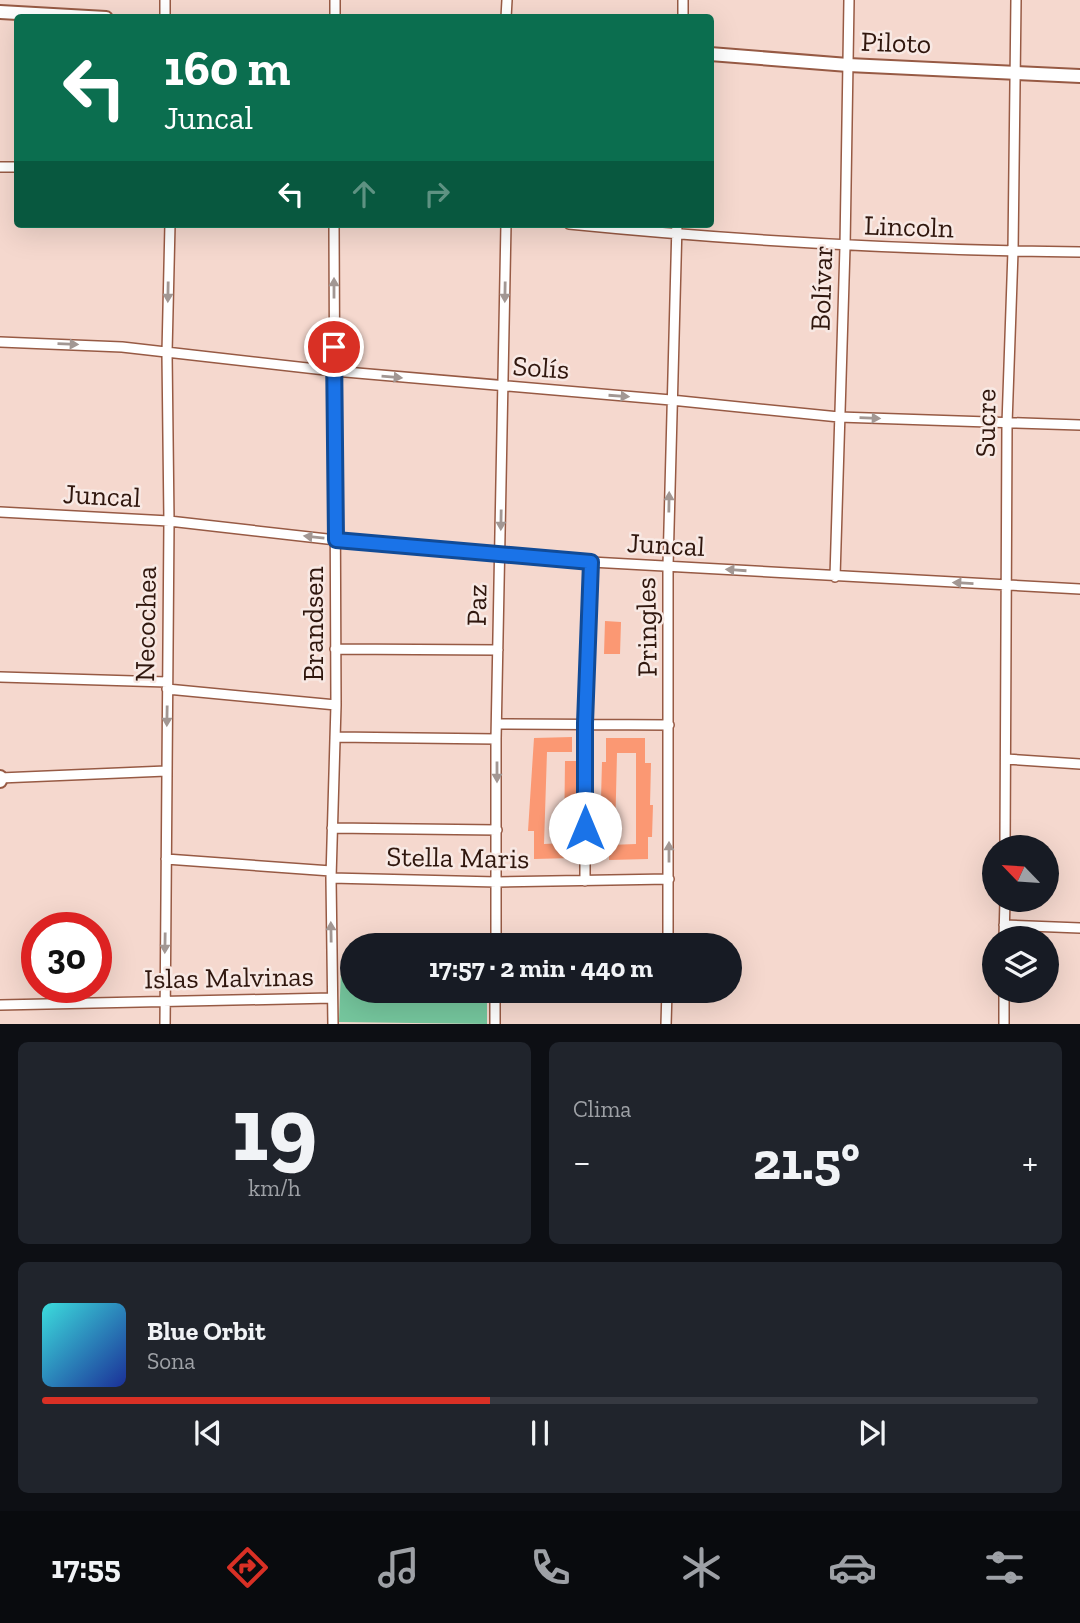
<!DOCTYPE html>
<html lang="es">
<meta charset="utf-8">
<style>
:root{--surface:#171b24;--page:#20242c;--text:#f1f3f6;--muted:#9ea1a6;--line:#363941;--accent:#d93025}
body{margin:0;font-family:"Zilla Slab",serif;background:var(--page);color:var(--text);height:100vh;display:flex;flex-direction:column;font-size:26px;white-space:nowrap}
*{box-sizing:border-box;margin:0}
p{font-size:23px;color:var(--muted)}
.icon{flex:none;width:38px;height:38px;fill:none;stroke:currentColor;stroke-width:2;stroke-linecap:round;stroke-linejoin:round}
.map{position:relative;height:1024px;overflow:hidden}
.drawer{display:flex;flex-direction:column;gap:18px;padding:18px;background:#0d0f14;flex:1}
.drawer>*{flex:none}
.hud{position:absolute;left:14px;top:14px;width:700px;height:214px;border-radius:7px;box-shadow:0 7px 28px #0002;background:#0b6e4f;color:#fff;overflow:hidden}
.needle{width:46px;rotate:295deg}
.fabs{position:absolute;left:982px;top:835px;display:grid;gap:14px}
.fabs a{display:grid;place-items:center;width:77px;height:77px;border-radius:50%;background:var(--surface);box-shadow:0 7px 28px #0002;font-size:35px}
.speed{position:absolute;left:21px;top:912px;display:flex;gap:14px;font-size:35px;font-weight:700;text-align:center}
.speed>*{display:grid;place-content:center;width:91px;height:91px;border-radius:50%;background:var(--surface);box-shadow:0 7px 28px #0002;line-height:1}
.speed .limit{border:10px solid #d22;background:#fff;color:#111}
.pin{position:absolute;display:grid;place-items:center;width:60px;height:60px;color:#fff;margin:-30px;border:4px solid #fff;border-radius:50%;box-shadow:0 2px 7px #0007}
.me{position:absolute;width:77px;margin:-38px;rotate:0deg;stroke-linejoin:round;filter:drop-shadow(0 0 5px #0008)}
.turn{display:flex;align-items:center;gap:24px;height:147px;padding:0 35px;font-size:32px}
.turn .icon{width:91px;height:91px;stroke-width:2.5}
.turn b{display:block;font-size:49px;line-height:60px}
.lanes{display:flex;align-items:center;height:66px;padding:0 35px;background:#0003;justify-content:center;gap:35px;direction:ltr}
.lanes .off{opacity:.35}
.big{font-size:52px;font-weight:700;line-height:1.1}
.drawer .tile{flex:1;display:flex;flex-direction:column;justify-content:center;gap:10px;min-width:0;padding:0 24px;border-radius:10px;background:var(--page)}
.drawer .dial{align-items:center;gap:0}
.dial b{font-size:91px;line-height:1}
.song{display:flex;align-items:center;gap:21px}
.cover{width:84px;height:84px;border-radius:10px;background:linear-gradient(135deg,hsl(180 70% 55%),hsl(230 70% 35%))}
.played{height:7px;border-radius:4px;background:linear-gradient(90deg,var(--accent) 45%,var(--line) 45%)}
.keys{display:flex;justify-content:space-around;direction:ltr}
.heat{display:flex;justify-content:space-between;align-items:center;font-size:38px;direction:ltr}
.drawer .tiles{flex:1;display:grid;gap:18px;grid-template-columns:1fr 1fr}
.tile:last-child{grid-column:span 2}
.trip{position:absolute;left:340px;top:933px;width:402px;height:70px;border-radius:35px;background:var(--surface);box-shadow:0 7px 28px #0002;font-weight:700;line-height:70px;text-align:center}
.dock{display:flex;height:112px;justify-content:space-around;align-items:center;background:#090b0e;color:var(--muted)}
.dock .icon{width:49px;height:49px}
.dock .current{color:var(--accent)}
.dock b{font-size:32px;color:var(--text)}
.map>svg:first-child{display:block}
</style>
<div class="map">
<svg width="1080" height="1025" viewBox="0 0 1080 1025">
<rect width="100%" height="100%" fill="#f5d8ce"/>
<!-- green -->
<path fill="#75c69d" d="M341,969H352V990L487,991V1024L339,1022Z"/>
<!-- building -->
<path fill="#fb9873" d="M605,621L621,622L620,654H604Z
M572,737V752H547L544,844L564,843L565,761H578V836L572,835V858L534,859V831H528L534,738Z
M606,738H645V763H651L650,805H653L652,837H648V859L609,860V845L636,844V753H617L615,836H600L602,762H606Z"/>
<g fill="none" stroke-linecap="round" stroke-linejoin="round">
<!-- minor casing -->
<g stroke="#975a44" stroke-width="12">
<path id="minor" d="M335,0V18
M165,18V0
M506,18L507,0
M683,18V0
M0,167H18
M569,224C739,241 909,250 1080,252
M0,342L122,347L334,371L671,400L839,417L1080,425
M0,512L169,521L336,540L591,562L1080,589
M835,577L845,247L849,0
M335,649L498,650
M0,677L167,682
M167,689L336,705
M498,724L669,725
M335,737L496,739
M1006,759L1080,764
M0,778L166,771
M332,828L497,830
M1005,847L1007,424L1013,251L1016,0
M166,859L331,871
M331,878L497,882L669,879
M585,881V723L591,562
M1004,925L1080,928
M1004,938L1005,900
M496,945V739L506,224
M668,945V566L677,224
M0,1005L332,998
M165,1025L169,521L167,353L170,224
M333,1025L331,878L336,705L334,224
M495,1025V990
M666,1025L667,990
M1004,1025V990"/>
</g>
<!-- secondary casing -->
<g stroke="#975a44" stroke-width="16">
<path id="secondary" d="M0,12L106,18
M710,54L848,65L1080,76
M0,777V781"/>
</g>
<!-- minor -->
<use href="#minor" stroke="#fff" stroke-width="9"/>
<!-- secondary -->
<use href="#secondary" stroke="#fff" stroke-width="12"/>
</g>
<!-- one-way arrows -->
<defs><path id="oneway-solid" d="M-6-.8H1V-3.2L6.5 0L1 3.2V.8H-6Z" transform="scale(1.75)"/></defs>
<g fill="#a29793">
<use href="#oneway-solid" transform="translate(334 288) rotate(-90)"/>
<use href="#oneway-solid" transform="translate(168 292) rotate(91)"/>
<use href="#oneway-solid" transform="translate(505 292) rotate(91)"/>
<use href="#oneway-solid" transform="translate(68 344) rotate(2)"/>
<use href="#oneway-solid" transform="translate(392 377) rotate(5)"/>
<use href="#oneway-solid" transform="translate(619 396) rotate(4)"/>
<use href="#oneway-solid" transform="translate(870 418) rotate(2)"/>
<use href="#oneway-solid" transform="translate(669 502) rotate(-89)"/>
<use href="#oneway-solid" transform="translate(501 520) rotate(91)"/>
<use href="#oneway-solid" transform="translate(314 537) rotate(-174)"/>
<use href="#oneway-solid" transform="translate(736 570) rotate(-176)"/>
<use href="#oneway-solid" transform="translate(963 583) rotate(-177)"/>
<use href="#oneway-solid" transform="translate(167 716) rotate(91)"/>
<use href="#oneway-solid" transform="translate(497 772) rotate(90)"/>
<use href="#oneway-solid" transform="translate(669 852) rotate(-90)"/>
<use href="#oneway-solid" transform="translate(331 932) rotate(-91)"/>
<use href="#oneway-solid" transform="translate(165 943) rotate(91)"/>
</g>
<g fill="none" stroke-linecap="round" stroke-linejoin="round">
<!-- route casing -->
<g stroke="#114b97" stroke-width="18">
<path id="route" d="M334,347L336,540L591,562L585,723V828"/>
</g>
<!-- route -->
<use href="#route" stroke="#1a73e8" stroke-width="12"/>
</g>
<g text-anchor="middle" stroke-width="5" stroke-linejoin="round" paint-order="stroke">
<!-- street labels -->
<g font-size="28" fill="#30170e" stroke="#f8e9e4">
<text transform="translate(896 42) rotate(2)" y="10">Piloto</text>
<text transform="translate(909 226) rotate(2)" y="10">Lincoln</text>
<text transform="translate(821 288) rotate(-88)" y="10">Bolívar</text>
<text transform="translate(541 367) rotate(4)" y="10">Solís</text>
<text transform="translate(985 423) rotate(-89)" y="10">Sucre</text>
<text transform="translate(102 495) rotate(3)" y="10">Juncal</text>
<text transform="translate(666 544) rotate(3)" y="10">Juncal</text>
<text transform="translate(476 605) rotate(-89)" y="10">Paz</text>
<text transform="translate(145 624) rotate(-89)" y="10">Necochea</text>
<text transform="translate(313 624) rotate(-90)" y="10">Brandsen</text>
<text transform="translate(646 627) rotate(-91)" y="10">Pringles</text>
<text transform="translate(458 857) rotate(1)" y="10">Stella Maris</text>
<text transform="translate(229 977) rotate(-1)" y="10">Islas Malvinas</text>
</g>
</g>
</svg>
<div class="fabs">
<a><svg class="needle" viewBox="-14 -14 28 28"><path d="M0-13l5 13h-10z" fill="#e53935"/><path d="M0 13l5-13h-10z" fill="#9ea1a6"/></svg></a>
<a><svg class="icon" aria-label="layers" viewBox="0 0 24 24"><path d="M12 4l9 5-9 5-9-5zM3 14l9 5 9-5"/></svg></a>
</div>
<div class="speed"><div class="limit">30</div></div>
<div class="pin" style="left:334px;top:347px;background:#d93025"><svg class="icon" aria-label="arrive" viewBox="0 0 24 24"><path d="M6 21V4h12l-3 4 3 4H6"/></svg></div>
<svg class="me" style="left:585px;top:828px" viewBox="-20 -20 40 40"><circle r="19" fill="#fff"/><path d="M0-13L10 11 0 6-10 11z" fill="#1a73e8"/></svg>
<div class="trip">17:57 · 2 min · 440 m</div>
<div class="hud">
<div class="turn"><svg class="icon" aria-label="left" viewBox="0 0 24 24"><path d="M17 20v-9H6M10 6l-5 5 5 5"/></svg><div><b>160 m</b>Juncal</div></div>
<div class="lanes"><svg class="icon" aria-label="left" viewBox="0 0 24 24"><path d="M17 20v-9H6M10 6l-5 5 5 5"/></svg><svg class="icon off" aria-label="ahead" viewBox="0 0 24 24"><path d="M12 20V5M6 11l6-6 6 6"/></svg><svg class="icon off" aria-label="right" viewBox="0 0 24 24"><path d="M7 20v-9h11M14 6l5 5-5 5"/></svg></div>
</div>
</div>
<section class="drawer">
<div class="tiles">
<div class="tile dial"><b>19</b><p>km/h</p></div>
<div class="tile"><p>Clima</p>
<div class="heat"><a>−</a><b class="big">21.5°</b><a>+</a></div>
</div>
<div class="tile">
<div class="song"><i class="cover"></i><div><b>Blue Orbit</b><p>Sona</p></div></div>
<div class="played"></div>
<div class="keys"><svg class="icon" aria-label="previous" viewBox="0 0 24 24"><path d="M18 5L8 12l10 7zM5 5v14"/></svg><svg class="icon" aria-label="pause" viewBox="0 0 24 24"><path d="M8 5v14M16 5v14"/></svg><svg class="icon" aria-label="next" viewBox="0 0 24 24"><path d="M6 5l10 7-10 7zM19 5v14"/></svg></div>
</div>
</div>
</section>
<nav class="dock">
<b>17:55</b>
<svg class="icon current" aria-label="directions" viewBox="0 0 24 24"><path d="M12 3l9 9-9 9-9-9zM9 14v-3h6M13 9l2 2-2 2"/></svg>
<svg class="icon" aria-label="music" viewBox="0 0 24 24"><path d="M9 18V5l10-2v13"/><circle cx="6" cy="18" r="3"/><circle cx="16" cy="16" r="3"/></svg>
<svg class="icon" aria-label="phone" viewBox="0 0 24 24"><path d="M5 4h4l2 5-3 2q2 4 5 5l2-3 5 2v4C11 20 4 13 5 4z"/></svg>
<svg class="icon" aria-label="climate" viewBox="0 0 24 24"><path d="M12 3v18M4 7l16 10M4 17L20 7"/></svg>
<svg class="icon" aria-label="car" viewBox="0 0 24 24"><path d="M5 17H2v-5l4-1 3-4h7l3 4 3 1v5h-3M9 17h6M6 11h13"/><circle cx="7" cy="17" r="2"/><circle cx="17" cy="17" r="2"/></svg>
<svg class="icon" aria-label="filters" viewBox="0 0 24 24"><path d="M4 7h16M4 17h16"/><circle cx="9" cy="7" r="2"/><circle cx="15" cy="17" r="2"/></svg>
</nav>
